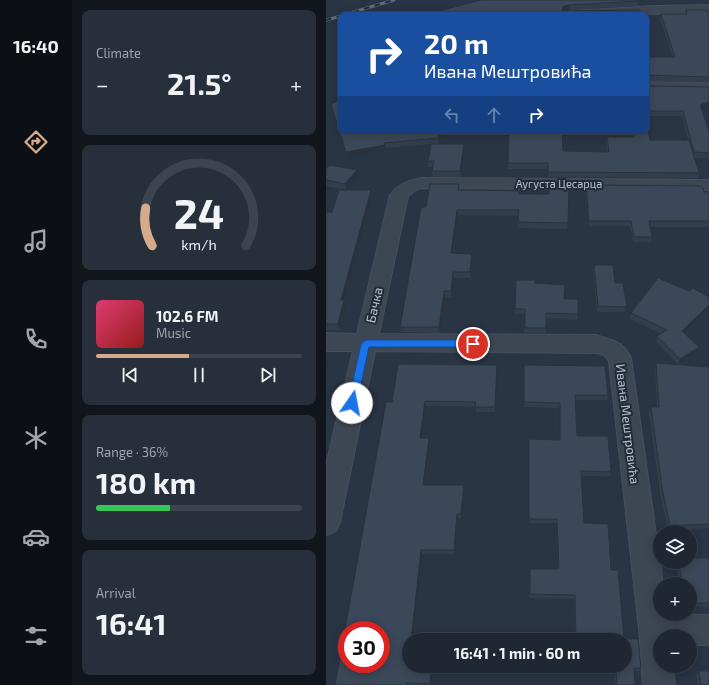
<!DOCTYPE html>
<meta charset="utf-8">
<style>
:root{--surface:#1f2733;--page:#272f3b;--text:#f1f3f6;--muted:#a1a5ac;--line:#3c444e;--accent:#d6ab8b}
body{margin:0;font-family:"Exo 2",sans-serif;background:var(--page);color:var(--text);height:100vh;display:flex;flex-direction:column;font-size:15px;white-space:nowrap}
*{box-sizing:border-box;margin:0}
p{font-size:13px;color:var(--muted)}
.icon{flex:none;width:22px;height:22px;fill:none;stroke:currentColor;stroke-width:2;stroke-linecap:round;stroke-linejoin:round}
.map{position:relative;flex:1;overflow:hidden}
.details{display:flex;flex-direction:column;gap:10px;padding:10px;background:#11151c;width:254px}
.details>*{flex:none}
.top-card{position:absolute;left:12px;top:12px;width:311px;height:122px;border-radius:8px;box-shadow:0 2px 10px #0003,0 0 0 1px var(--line);background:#1a4fa0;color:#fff;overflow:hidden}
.buttons{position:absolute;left:327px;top:525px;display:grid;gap:8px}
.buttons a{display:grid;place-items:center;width:44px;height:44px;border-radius:50%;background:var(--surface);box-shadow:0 2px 10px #0003,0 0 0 1px var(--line);font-size:20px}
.speed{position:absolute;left:12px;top:621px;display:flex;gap:8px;font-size:20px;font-weight:700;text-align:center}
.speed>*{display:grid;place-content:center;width:52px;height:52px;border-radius:50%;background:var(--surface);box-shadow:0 2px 10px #0003,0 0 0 1px var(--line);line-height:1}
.speed .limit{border:6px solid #d22;background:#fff;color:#111}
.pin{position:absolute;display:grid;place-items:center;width:34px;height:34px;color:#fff;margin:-17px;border:2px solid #fff;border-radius:50%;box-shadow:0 1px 4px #0007}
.me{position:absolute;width:44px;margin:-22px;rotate:12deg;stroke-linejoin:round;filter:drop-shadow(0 0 3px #0008)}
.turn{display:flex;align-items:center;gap:14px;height:84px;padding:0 20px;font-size:18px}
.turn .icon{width:52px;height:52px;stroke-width:2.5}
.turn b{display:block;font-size:28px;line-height:34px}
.lanes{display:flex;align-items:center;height:38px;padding:0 20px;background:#0003;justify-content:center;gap:20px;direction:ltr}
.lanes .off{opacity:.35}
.big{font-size:30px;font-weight:700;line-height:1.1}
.details .widget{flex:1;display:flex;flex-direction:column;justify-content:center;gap:6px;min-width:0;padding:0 14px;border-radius:8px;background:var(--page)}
.details .dial{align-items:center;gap:0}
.dial svg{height:104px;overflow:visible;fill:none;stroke:var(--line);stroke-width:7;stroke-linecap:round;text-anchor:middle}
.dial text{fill:var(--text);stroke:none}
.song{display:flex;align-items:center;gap:12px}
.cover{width:48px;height:48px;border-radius:6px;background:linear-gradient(135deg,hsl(340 70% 55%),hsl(0 70% 35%))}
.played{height:4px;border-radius:2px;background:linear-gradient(90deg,var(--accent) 45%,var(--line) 45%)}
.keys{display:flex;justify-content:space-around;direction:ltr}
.heat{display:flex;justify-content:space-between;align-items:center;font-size:22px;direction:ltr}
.charge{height:6px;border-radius:3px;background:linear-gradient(90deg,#34c759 36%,var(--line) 0)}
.trip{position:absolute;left:76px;top:633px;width:230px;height:40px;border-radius:20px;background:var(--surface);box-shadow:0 2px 10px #0003,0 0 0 1px var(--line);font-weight:700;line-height:40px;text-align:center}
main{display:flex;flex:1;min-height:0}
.menu{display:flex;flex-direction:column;width:72px;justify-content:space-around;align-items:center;background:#0c1014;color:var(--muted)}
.menu .icon{width:28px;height:28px}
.menu .active{color:var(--accent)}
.menu b{font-size:18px;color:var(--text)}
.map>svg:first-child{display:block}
</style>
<main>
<nav class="menu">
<b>16:40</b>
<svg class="icon active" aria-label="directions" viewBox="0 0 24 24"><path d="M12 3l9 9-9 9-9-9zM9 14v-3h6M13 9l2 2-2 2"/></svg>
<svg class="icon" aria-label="music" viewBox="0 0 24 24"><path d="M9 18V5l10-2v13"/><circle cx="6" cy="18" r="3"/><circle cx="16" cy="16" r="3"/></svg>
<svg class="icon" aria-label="phone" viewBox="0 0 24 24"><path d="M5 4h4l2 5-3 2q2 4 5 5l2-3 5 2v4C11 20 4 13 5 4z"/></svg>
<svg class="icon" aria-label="climate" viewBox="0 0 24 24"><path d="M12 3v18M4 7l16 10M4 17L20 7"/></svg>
<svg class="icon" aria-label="car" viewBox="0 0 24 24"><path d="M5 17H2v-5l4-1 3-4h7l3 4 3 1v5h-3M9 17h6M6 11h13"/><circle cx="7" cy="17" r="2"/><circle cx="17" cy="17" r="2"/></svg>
<svg class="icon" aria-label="filters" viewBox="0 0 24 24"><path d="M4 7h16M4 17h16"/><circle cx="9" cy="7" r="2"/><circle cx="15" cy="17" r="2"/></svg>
</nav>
<section class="details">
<div class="widget"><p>Climate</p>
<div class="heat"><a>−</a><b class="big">21.5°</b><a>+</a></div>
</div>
<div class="widget dial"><svg viewBox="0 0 100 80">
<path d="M14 69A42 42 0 1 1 86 69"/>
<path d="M14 69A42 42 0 0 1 9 40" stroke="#d6ab8b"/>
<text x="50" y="56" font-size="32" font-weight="700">24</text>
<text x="50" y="72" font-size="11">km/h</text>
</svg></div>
<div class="widget">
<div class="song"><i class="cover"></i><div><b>102.6 FM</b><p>Music</p></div></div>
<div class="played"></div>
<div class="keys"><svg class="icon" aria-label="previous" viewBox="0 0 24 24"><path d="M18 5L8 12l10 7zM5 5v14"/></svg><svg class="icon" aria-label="pause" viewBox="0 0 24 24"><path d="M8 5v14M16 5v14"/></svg><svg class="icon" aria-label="next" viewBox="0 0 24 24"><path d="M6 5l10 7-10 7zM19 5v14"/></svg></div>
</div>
<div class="widget"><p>Range · 36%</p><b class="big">180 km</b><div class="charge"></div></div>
<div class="widget"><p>Arrival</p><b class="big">16:41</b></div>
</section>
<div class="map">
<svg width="383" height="685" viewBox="0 0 383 685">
<rect width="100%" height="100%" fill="#293444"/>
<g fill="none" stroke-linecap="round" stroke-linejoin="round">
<!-- minor casing -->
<g stroke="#474f5d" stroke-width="2">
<path id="minor" d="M383,5V13L237,15L239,12L243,11L329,6Z
M320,82L383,83V91L320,90Z
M96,178L383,180V190L96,188L90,190L82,196L53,334L270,335C287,341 297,341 305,358L337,584H334V614L383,615V645H364V636H334V666H347L349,685H317L313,629L283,361L278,355L270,353L49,351L14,522L10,531L0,535V465L27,351H0V333L31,334L64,195C72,184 83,180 96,178Z"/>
</g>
<!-- minor -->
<use href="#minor" fill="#3d4653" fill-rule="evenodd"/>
<!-- rail casing -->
<g stroke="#5f6a7a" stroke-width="3">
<path id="rail" d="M17,15L68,0
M0,20L15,16"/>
</g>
<!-- rail -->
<use href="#rail" stroke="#212b39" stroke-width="2" stroke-dasharray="5.5" stroke-linecap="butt"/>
</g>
<!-- wall -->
<path fill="#333e4d" d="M312,1L311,6L243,10L238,11H113Z
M360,10L383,15V82L320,81V57H347L334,19L335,14H359Z
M320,85L376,109L383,131V158H368L373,173L371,178L222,177V169H182V163L237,151L281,152L280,143L281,137H306L305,131H320L324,140H362L356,116H320Z
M6,109L29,132L33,131H118L113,144H107H138V150L135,177H107L106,171L107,167H102V161L105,144L59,148L60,150L21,158Z
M0,169L32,176L20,190L0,186Z
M133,184V190L193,194H223V185L242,223L241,229L192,228V216L132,215L127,253L146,259L145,278H127L125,297H119L114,333L75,332L74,327L100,207Z
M260,185L383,192V227H324L326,237L325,242H307L304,226H263L259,191Z
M46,196L18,301L20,306L14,330H0V213L6,212Z
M268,265L301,307L299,312H271L267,270Z
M190,280L209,283L238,299L252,314L251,320L220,318V333H198L199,314H189Z
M305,313L358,333L373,347L371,352L352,364L383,367V528L342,530L334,493L323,412L325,407H331L329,368L330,363L352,364L330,342L331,336L335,334L304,319Z
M171,365L169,412H150L149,407L100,406L96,438L104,443L99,485H138V490L136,519L131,518L129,554H96L87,640H83V666H107L106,685H9L66,402Z
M198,365L279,366L282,395L281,400H249L251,436H282L285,472L284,476H255L258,523L282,524L285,570H292L298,639H312L315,668L313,671H308L309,685H289L288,671H246V666H299V640H245L246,638L249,639L248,599L203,598L204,569H232L231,523H203V439L234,440V408L198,407Z
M383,558V607L364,606V584H354L350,562H364Z
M373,671L383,685H372L370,674Z"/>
<!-- shaded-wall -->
<path fill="#29323e" d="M243,5V10L238,11L236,15V10L238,6Z
M383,102V107L373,110L374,105Z
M115,131H118L113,144L112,138Z
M138,144V150L135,177L134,171Z
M59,145L60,150L21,158L20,152Z
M31,170L32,176L20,190L19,184Z
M45,190L46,196L18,301L20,306L14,330L12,324L15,300Z
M131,210L132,215L126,259L125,253Z
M146,254V259L145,278L144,272Z
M127,272V278L125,297V291Z
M118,291L119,297L114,333L113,327Z
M383,305V309L354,336L356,331Z
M373,347L371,352L352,364L354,359Z
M0,359L2,364L0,371Z
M171,365L172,370L169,412V407Z
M99,401L100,406L95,443L94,438Z
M103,438L104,443L98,490L97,485Z
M138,485V490L136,519L135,514Z
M131,514V518L129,554L128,550Z
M95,550L96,554L87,640H85Z
M106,666H107L106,685H105L104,684Z"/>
<!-- building -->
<path fill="#3b4859" stroke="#29323e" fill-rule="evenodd" d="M155,0H312V1L243,5L238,6L236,10L237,11L314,10L315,15H113V11Z
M360,10H381L383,15V77L321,75L320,76V57H349L335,14H361Z
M320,85L321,86L383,87V102L374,105L383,131V153L368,152L357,111H320Z
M15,100V131H28L29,132L33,131H115L112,138L58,143L59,145L20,152L5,104Z
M320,121L324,140H363L373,173L222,172V163H182L183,131H236L237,151L283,152L281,137H308L307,131H320Z
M105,144H138L134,171H106L108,161H102Z
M4,165L31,170L19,184L0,180V169Z
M104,184H133L132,190H139L193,191V194H223V185H243L242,223L192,222L193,210H131L125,253L146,254L144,272H127L125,291H118L113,327H74L95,207H100Z
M260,185L376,186L378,192H383V221H323L326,237H308L305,221H263Z
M13,190H45L15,300H18L12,324H0V212H6Z
M268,265H287L289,283H297L301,307L272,306Z
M332,278L363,291L367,288L383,297V305L356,331L373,347L354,359L331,336L341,330L305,313Z
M190,280H209V283L239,285L238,299H252V314L220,313V328H199V309H189Z
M330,363L383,367V524L344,526L336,488L325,407H333Z
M72,364L171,365L169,407H149L150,402L99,401L94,438H103L97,485H138L135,514H131L128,550H95L85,640H83V666H106L104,684L80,683L79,685H9L60,402H66ZM21,630H55V664H21Z
M198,365L279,366L282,395H249L251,436H282L285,472L255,471L258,523L282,524L285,570H292L298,639H312L315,668H308L309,685H291L290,668H247V666H299V640H246V638L250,639L249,595L204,594V569H233L231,519H203V439L234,440V403L198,402Z
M364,558H383V603H364V584H356L353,562H364Z
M373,671H383V685H375Z"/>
<!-- route -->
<path fill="#1a73e8" stroke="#114b97" d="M40,340H147L152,344L147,347H43L31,403L30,406L26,407L23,406L22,403L35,344Z"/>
<g text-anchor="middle" stroke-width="4" stroke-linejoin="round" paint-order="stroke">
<!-- far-street labels -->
<g font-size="11" fill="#bac2cd" stroke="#212b39">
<text x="233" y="188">Аугуста Цесарца</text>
</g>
<!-- street labels -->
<g font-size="13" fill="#bac2cd" stroke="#212b39">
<text transform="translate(48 305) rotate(-77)" y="5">Бачка</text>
<text transform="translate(302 424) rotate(83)" y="5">Ивана Мештровића</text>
</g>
</g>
</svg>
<div class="buttons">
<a><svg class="icon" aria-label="layers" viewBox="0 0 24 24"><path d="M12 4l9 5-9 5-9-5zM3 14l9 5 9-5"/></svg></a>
<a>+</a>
<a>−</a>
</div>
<div class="speed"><div class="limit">30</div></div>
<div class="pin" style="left:147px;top:344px;background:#d93025"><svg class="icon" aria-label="arrive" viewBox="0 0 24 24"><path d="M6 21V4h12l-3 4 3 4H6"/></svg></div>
<svg class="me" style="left:26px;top:403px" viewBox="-20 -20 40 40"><circle r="19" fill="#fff"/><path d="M0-13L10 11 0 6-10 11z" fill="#1a73e8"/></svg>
<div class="trip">16:41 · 1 min · 60 m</div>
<div class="top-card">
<div class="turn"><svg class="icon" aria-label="right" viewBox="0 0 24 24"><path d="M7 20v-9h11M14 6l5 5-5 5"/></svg><div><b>20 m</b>Ивана Мештровића</div></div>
<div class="lanes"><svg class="icon off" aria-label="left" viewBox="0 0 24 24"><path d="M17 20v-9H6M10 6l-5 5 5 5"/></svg><svg class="icon off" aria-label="ahead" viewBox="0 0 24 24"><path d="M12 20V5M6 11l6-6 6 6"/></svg><svg class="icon" aria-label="right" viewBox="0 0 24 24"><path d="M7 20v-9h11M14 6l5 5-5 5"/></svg></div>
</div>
</div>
</main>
